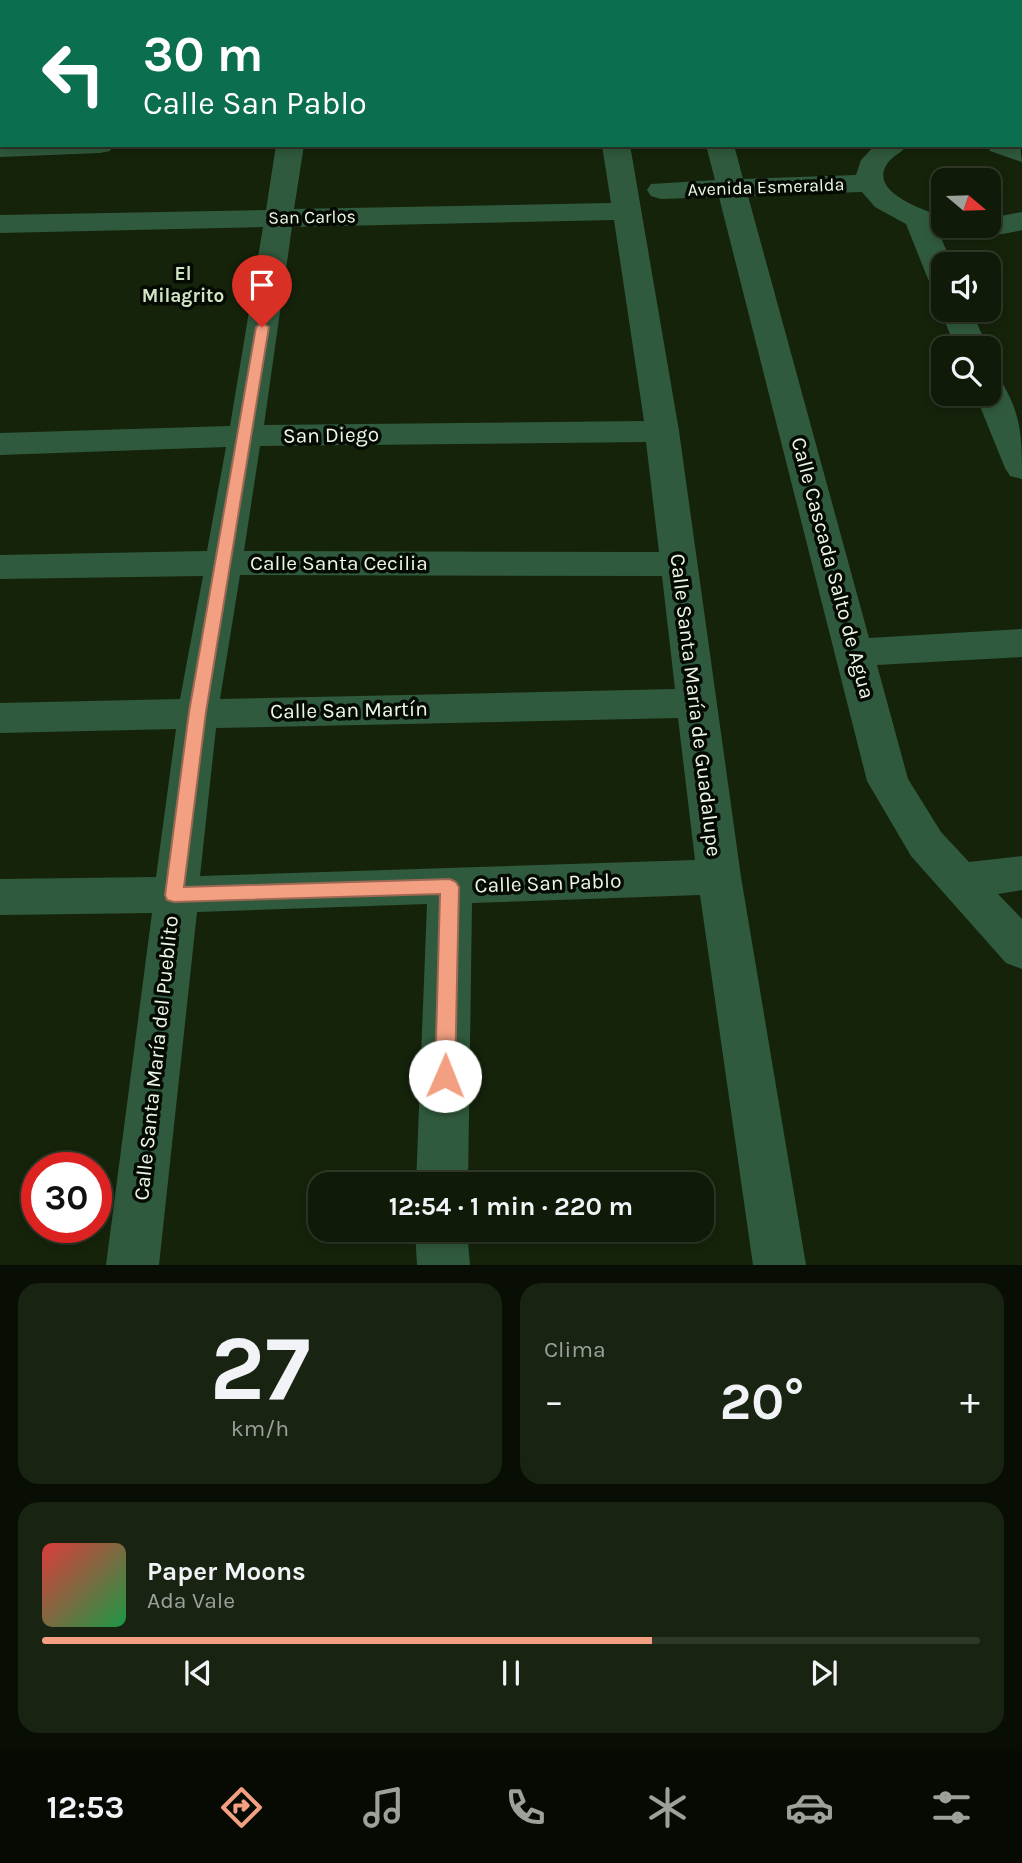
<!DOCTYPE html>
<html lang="es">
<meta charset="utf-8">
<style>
:root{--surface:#101a08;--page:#192312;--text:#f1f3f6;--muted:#9ca19c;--line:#303829;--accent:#f2a081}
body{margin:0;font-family:Karla,sans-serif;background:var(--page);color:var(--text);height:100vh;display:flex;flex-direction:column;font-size:26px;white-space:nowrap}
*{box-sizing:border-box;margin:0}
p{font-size:23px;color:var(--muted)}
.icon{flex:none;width:38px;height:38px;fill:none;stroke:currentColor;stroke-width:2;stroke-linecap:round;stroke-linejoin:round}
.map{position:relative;height:1265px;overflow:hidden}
.drawer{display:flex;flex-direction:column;gap:18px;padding:18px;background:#090e04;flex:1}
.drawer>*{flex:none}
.guide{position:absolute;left:0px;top:0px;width:1022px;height:147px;box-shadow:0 4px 10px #0003,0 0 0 2px var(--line);background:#0b6e4f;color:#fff;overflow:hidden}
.needle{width:46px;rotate:109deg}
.buttons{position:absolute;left:931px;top:168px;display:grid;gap:14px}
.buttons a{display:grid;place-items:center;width:70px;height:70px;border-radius:14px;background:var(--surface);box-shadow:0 4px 10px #0003,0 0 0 2px var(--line);font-size:35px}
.speed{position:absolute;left:21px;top:1152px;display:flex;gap:14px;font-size:35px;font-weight:700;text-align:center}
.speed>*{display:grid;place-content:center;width:91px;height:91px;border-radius:50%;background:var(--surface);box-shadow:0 4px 10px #0003,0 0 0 2px var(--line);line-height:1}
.speed .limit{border:10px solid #d22;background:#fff;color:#111}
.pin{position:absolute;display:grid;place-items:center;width:60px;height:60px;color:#fff;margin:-72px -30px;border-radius:50% 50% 50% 0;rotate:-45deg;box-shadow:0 0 7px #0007}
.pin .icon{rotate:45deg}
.me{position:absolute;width:77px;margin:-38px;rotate:1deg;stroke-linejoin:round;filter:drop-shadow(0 0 5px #0008)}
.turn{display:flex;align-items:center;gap:24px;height:147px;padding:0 28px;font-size:32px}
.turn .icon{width:91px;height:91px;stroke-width:2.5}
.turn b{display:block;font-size:49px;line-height:60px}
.big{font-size:52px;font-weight:700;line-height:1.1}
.drawer .widget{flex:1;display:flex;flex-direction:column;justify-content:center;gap:10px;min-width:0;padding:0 24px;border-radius:21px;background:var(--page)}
.drawer .dial{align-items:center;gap:0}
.dial b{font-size:91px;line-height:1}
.song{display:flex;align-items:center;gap:21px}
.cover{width:84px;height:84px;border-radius:10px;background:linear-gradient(135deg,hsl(0 70% 55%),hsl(140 70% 35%))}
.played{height:7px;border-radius:4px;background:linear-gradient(90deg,var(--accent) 65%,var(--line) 65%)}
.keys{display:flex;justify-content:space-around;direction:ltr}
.heat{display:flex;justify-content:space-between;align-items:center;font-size:38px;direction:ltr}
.drawer .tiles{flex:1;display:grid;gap:18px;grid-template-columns:1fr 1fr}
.widget:last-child{grid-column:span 2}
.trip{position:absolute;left:308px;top:1172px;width:406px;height:70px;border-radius:21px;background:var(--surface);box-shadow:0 4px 10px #0003,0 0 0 2px var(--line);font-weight:700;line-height:70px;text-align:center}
.tabs{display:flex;height:112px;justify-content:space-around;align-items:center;background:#060a03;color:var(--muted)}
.tabs .icon{width:49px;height:49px}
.tabs .active{color:var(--accent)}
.tabs b{font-size:32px;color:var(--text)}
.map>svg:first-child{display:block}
</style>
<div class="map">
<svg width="1022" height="1265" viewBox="0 0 1022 1265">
<rect width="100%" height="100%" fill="#15230b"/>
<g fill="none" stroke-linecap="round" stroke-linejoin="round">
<!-- minor -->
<path fill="#305a3d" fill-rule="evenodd" d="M116,0H140L115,2Z
M296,0H320V2H296Z
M324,0H412L323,2Z
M583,0H607V2H583Z
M673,0H697L698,2H674Z
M832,0H856V2H832Z
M926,0H950V2H926Z
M0,1L6,2H2V15Z
M0,73H2V89H0Z
M0,141L2,145H113L110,151L100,153L0,157Z
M1020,143L1022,162L990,151L987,145Z
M276,145H304L294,209L611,203L602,145H630L679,431L741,877L806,1265H753L700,895L472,903L468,1185H416L427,904L197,912L159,1265H106L152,913L0,915V879L156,877L176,729L0,733V703L180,699L203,576L0,579V555L207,551L226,447L0,455V433L230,426L263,227L0,233V215L266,210ZM614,220L644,421L264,425L292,227ZM646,442L659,552L244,551L260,446ZM240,575L662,576L675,689L220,699ZM678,718L695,860L200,876L216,728Z
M706,145H734L743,179L856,175L861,160L875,145H907C902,153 892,156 887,164C868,192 925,211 943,216V226H989V218L1022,212V230C995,237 966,239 939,233L952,264H943V288L932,285L928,279L906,224L875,207L862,192L748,196L869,638L1022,629V657L877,665L908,779L941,832L969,862L1022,856V890L998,894L1022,919V969L1006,963L911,856L867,781L719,197L661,199L651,196L647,190L651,184L715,180Z
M943,306V310H971L988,348H956L940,310Z
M989,378L1001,381C1022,415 1022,440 1022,479L1010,476L1005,468L975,394H989Z
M415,1230H467L470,1265H417Z"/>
</g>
<!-- route -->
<path fill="#f2a081" stroke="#9d6854" stroke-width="2" d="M262,323L269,327L206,712L184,887L450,879L456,882L459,887L455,1076L452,1083L445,1085L438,1083L435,1076L440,894L174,902L167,900L165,895L189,712L256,327Z"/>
<g text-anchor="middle" stroke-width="7" stroke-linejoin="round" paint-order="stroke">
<!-- far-street labels -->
<g font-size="18" fill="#edf7e7" stroke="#050a03">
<text transform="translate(766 187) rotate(-2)" y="6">Avenida Esmeralda</text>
<text transform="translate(312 217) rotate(-1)" y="6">San Carlos</text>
</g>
<!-- far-neighbourhood labels -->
<g font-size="19" font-weight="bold" fill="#d1e5c6" stroke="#050a03">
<text x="183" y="280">El<tspan x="183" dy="22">Milagrito</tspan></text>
</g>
<!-- street labels -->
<g font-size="21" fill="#edf7e7" stroke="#050a03">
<text transform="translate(331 435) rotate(-1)" y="7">San Diego</text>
<text x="339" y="570">Calle Santa Cecilia</text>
<text transform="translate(833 568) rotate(75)" y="7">Calle Cascada Salto de Agua</text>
<text transform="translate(696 705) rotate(83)" y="7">Calle Santa María de Guadalupe</text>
<text transform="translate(349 710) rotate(-1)" y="7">Calle San Martín</text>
<text transform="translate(548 883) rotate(-2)" y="7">Calle San Pablo</text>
<text transform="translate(156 1058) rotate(-84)" y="7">Calle Santa María del Pueblito</text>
</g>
</g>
</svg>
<div class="buttons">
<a><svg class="needle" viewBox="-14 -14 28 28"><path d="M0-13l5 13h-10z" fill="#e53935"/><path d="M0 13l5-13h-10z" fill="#9ca19c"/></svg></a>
<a><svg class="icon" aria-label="sound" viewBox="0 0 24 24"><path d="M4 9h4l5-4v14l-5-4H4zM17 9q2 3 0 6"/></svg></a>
<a><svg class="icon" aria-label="search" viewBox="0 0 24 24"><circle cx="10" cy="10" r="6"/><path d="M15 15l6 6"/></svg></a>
</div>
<div class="speed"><div class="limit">30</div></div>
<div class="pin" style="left:262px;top:327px;background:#d93025"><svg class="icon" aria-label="arrive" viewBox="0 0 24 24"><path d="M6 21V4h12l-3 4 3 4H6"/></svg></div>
<svg class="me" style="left:445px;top:1076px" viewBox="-20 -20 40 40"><circle r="19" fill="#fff"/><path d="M0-13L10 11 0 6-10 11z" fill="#f2a081"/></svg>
<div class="trip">12:54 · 1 min · 220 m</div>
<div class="guide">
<div class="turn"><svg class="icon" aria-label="left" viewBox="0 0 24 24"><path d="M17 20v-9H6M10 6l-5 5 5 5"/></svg><div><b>30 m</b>Calle San Pablo</div></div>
</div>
</div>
<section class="drawer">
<div class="tiles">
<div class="widget dial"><b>27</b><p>km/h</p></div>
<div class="widget"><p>Clima</p>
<div class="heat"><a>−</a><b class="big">20°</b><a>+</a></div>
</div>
<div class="widget">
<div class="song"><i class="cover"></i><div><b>Paper Moons</b><p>Ada Vale</p></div></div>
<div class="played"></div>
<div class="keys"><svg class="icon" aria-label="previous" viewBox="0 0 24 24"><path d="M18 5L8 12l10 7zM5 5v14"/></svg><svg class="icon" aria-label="pause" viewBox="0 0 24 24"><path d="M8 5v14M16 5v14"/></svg><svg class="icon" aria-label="next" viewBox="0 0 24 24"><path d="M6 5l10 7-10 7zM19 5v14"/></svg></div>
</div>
</div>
</section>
<nav class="tabs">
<b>12:53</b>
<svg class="icon active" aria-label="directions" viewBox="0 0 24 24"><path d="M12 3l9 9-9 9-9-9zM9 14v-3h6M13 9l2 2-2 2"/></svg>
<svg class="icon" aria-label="music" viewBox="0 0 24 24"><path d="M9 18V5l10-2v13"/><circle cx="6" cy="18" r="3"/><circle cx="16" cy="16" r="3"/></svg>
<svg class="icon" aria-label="phone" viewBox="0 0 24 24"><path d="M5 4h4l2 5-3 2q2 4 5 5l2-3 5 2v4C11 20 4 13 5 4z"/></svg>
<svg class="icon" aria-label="climate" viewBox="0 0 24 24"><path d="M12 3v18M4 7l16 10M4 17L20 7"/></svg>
<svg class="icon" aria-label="car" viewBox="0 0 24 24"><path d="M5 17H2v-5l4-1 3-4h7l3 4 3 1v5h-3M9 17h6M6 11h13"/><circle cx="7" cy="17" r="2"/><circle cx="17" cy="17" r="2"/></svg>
<svg class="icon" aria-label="filters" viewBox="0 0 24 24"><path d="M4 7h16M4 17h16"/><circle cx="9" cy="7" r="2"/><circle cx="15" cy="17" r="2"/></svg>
</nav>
